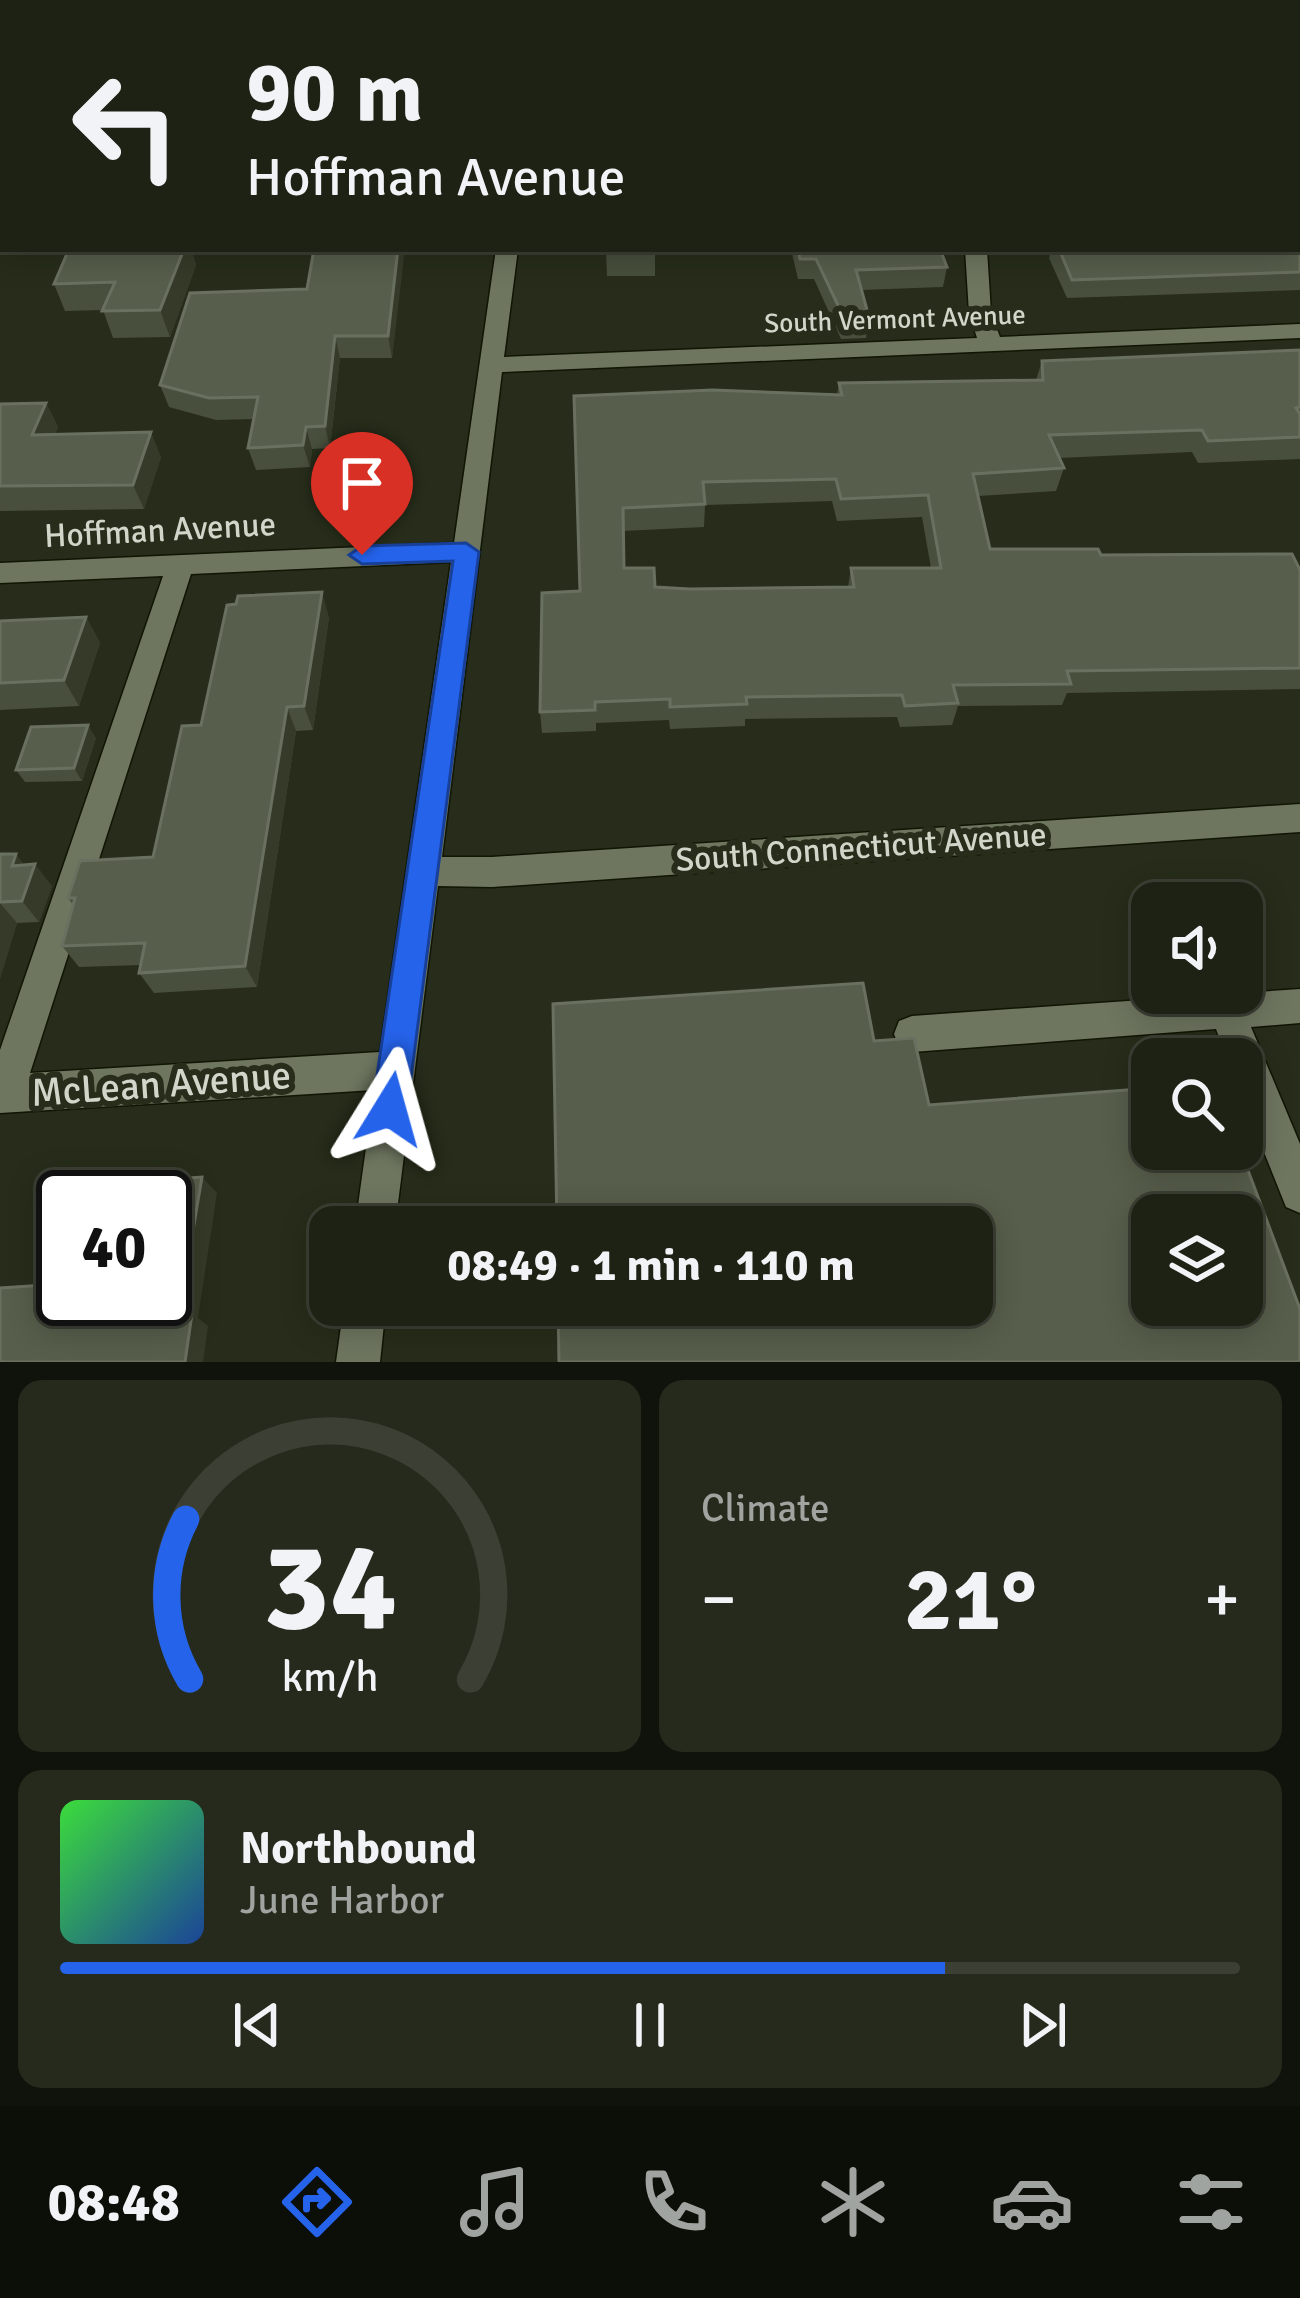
<!DOCTYPE html>
<meta charset="utf-8">
<style>
:root{--surface:#1d2214;--page:#252a1d;--text:#f1f3f6;--muted:#a0a4a0;--line:#3b3f34;--accent:#2563eb}
body{margin:0;font-family:Signika,sans-serif;background:var(--page);color:var(--text);height:100vh;display:flex;flex-direction:column;font-size:45px;white-space:nowrap}
*{box-sizing:border-box;margin:0}
p{font-size:39px;color:var(--muted)}
.icon{flex:none;width:66px;height:66px;fill:none;stroke:currentColor;stroke-width:2;stroke-linecap:round;stroke-linejoin:round}
.map{position:relative;height:1362px;overflow:hidden}
.sheet{display:flex;flex-direction:column;gap:18px;padding:18px;background:#10130b;flex:1}
.sheet>*{flex:none}
.guide{position:absolute;left:0px;top:0px;width:1302px;height:252px;box-shadow:0 6px 30px #0003,0 0 0 3px var(--line);background:#1d2214;color:var(--text);overflow:hidden}
.tools{position:absolute;left:1131px;top:882px;display:grid;gap:24px}
.tools a{display:grid;place-items:center;width:132px;height:132px;border-radius:24px;background:var(--surface);box-shadow:0 6px 30px #0003,0 0 0 3px var(--line);font-size:60px}
.speed{position:absolute;left:36px;top:1170px;display:flex;gap:24px;font-size:60px;font-weight:700;text-align:center}
.speed>*{display:grid;place-content:center;width:156px;height:156px;border-radius:50%;background:var(--surface);box-shadow:0 6px 30px #0003,0 0 0 3px var(--line);line-height:1}
.speed .limit{border:6px solid #111;border-radius:18px;background:#fff;color:#111}
.pin{position:absolute;display:grid;place-items:center;width:102px;height:102px;color:#fff;margin:-123px -51px;border-radius:50% 50% 50% 0;rotate:-45deg;box-shadow:0 0 12px #0007}
.pin .icon{rotate:45deg}
.me{position:absolute;width:132px;margin:-66px;rotate:8deg;stroke-linejoin:round;filter:drop-shadow(0 0 9px #0008)}
.turn{display:flex;align-items:center;gap:42px;height:252px;padding:0 48px;font-size:54px}
.turn .icon{width:156px;height:156px;stroke-width:2.5}
.turn b{display:block;font-size:84px;line-height:102px}
.big{font-size:90px;font-weight:700;line-height:1.1}
.sheet .card{flex:1;display:flex;flex-direction:column;justify-content:center;gap:18px;min-width:0;padding:0 42px;border-radius:24px;background:var(--page)}
.sheet .dial{align-items:center;gap:0}
.dial svg{height:312px;overflow:visible;fill:none;stroke:var(--line);stroke-width:7;stroke-linecap:round;text-anchor:middle}
.dial text{fill:var(--text);stroke:none}
.song{display:flex;align-items:center;gap:36px}
.cover{width:144px;height:144px;border-radius:18px;background:linear-gradient(135deg,hsl(120 70% 55%),hsl(220 70% 35%))}
.played{height:12px;border-radius:6px;background:linear-gradient(90deg,var(--accent) 75%,var(--line) 75%)}
.keys{display:flex;justify-content:space-around;direction:ltr}
.heat{display:flex;justify-content:space-between;align-items:center;font-size:66px;direction:ltr}
.sheet .tiles{flex:1;display:grid;gap:18px;grid-template-columns:1fr 1fr}
.card:last-child{grid-column:span 2}
.trip{position:absolute;left:309px;top:1206px;width:684px;height:120px;border-radius:24px;background:var(--surface);box-shadow:0 6px 30px #0003,0 0 0 3px var(--line);font-weight:700;line-height:120px;text-align:center}
.tabs{display:flex;height:192px;justify-content:space-around;align-items:center;background:#0c0e08;color:var(--muted)}
.tabs .icon{width:84px;height:84px}
.tabs .active{color:var(--accent)}
.tabs b{font-size:54px;color:var(--text)}
.map>svg:first-child{display:block}
</style>
<div class="map">
<svg width="1300" height="1362" viewBox="0 0 1300 1362">
<rect width="100%" height="100%" fill="#272d1a"/>
<g fill="none" stroke-linecap="round" stroke-linejoin="round">
<!-- minor casing -->
<g stroke="#101504" stroke-width="3">
<path id="minor" d="M699,0H715V3H699Z
M0,226H3L0,239Z
M496,249H518L504,357L977,338L969,313L965,249H987L991,313L1000,337L1300,324V338L502,372L442,857H492L1300,804V832L492,887L438,886L395,1227H355L374,1090L0,1113V1050L163,576L0,583V563L454,543ZM451,562L380,1052L30,1073L191,574Z
M1300,989V1023L1251,1027L1300,1144V1213L1286,1207L1242,1097V1059H1227L1216,1029L912,1052L899,1047L894,1034L899,1021L912,1016Z
M344,1305H386L380,1362H336Z"/>
</g>
<!-- minor -->
<use href="#minor" fill="#6e7660" fill-rule="evenodd"/>
</g>
<!-- wall -->
<path fill="#484f3c" fill-rule="evenodd" d="M0,0H467V3H3V76H0Z
M771,0H1300V290L1067,298L1049,258L1052,249H1299V3H772Z
M3,84V198L0,199V89Z
M69,249H191L196,265L170,337L113,338L103,310L65,311L54,284Z
M404,249L392,358H340L330,448L312,449L310,467L256,470L248,448L254,419L216,420L169,407L160,385L307,289Z
M606,249H655V276H607Z
M791,249H940L947,267L943,287L861,290L869,317L866,338L841,339L814,279H798Z
M1300,350V459L1198,463L1192,452L1059,458L1064,468L1056,491L978,496L990,549L1101,555L1300,570V689L1067,693L1062,705L958,706L952,725L900,727L897,717L745,719V726L670,729L669,720L596,723V731L542,733L540,712L580,591L574,396L837,395L839,383L1036,380L1042,361ZM832,501L837,521L922,517L931,568H851L848,587L690,589L655,587L624,568L623,531L704,527L705,505Z
M46,403L58,427L55,434L161,457L144,509L0,511V404Z
M86,617L100,643L79,706L0,710V621Z
M329,617L313,730L296,731L257,987L154,993L139,973L141,965L79,967L62,946L73,905L68,898L153,857L201,725Z
M96,738L82,781L25,782L16,770Z
M0,854L24,865L52,886L39,922L17,923L0,978Z"/>
<!-- shaded-wall -->
<path fill="#353b28" d="M184,249H191L196,265L170,337L160,310Z
M398,249H405L392,358L388,336Z
M335,336L340,358L330,448L325,426Z
M46,403L58,427L44,459L32,435Z
M306,427L312,449L310,467L303,445Z
M151,432L161,457L144,509L133,485Z
M322,592L329,617L313,730L304,706Z
M86,617L100,643L79,706L64,680Z
M287,707L296,731L257,987L245,966Z
M88,725L96,738L82,781L74,768Z
M16,854L31,874L35,864L52,886L39,922L22,901L12,866Z
M0,903L17,923L0,978Z
M202,1177L217,1193L198,1318L208,1326L203,1362H185L179,1314Z"/>
<!-- building -->
<path fill="#575e4b" stroke="#6a705f" stroke-width="3" fill-rule="evenodd" d="M0,0H463V3H3V52H0Z
M574,0H648L647,3H573Z
M777,0H1300V232L1299,3H778Z
M3,84V173H0V89Z
M69,249H184L160,310L102,311L115,282L54,284Z
M314,249H398L388,336H335L325,426L306,427L303,445L248,448L258,397L209,398L160,385L190,293L307,289Z
M798,249H940L947,267L856,270L869,317L844,318L816,259H800Z
M1059,249H1296L1300,254V272L1072,280Z
M1300,350V407L1296,408L1300,414V437L1208,441L1202,430L1049,435L1064,468L973,474L990,549H1098L1101,555L1292,554L1300,570V668L1067,671L1071,684L953,685L958,703L905,706L902,695L746,697L747,704L670,707V699L595,702V710L540,712L542,593L580,591L574,396L713,390L842,395L839,383L1043,380L1042,361ZM836,479L841,499L928,495L941,568H851L854,587L690,589L655,587L654,568H624L623,508L705,504L703,482Z
M46,403L32,435L151,432L133,485L0,486V404Z
M322,592L304,706L287,707L245,966L139,973L145,943L62,946L75,898H68L80,861L153,857L182,726L201,725L227,605L236,604L238,596Z
M86,617L64,680L0,683V621Z
M88,725L74,768L16,770L31,727Z
M0,854H16L12,866L35,864L22,901L0,902Z
M863,983L874,1041L914,1038L929,1105L1152,1088V1149H1240L1300,1309V1362H559L558,1305H972V1227H557L553,1004ZM1152,1215H1242V1305H1152Z
M202,1177L179,1314H192L185,1362H0V1288L60,1284L63,1268V1299H165V1197H78L80,1185Z"/>
<!-- route -->
<path fill="#2563eb" stroke="#184099" stroke-width="3" d="M466,543L479,552L407,1109L402,1122L390,1127L377,1122L372,1109L453,561L362,564L349,555L362,546Z"/>
<g text-anchor="middle" stroke-width="12" stroke-linejoin="round" paint-order="stroke">
<!-- far-street labels -->
<g font-size="27" fill="#d2d6ca" stroke="#272d1a">
<text transform="translate(895 319) rotate(-2)" y="9">South Vermont Avenue</text>
</g>
<!-- street labels -->
<g font-size="33" fill="#d2d6ca" stroke="#272d1a">
<text transform="translate(160 529) rotate(-3)" y="12">Hoffman Avenue</text>
<text transform="translate(861 846) rotate(-4)" y="12">South Connecticut Avenue</text>
</g>
<!-- near-street labels -->
<g font-size="39" fill="#d2d6ca" stroke="#272d1a">
<text transform="translate(161 1083) rotate(-4)" y="14">McLean Avenue</text>
</g>
</g>
</svg>
<div class="tools">
<a><svg class="icon" aria-label="sound" viewBox="0 0 24 24"><path d="M4 9h4l5-4v14l-5-4H4zM17 9q2 3 0 6"/></svg></a>
<a><svg class="icon" aria-label="search" viewBox="0 0 24 24"><circle cx="10" cy="10" r="6"/><path d="M15 15l6 6"/></svg></a>
<a><svg class="icon" aria-label="layers" viewBox="0 0 24 24"><path d="M12 4l9 5-9 5-9-5zM3 14l9 5 9-5"/></svg></a>
</div>
<div class="speed"><div class="limit">40</div></div>
<div class="pin" style="left:362px;top:555px;background:#d93025"><svg class="icon" aria-label="arrive" viewBox="0 0 24 24"><path d="M6 21V4h12l-3 4 3 4H6"/></svg></div>
<svg class="me" style="left:390px;top:1109px" viewBox="-20 -20 40 40"><path d="M0-17L14 15 0 8-14 15z" fill="#2563eb" stroke="#fff" stroke-width="4"/></svg>
<div class="trip">08:49 · 1 min · 110 m</div>
<div class="guide">
<div class="turn"><svg class="icon" aria-label="left" viewBox="0 0 24 24"><path d="M17 20v-9H6M10 6l-5 5 5 5"/></svg><div><b>90 m</b>Hoffman Avenue</div></div>
</div>
</div>
<section class="sheet">
<div class="tiles">
<div class="card dial"><svg viewBox="0 0 100 80">
<path d="M14 69A42 42 0 1 1 86 69"/>
<path d="M14 69A42 42 0 0 1 13 28" stroke="#2563eb"/>
<text x="50" y="56" font-size="32" font-weight="700">34</text>
<text x="50" y="72" font-size="11">km/h</text>
</svg></div>
<div class="card"><p>Climate</p>
<div class="heat"><a>−</a><b class="big">21°</b><a>+</a></div>
</div>
<div class="card">
<div class="song"><i class="cover"></i><div><b>Northbound</b><p>June Harbor</p></div></div>
<div class="played"></div>
<div class="keys"><svg class="icon" aria-label="previous" viewBox="0 0 24 24"><path d="M18 5L8 12l10 7zM5 5v14"/></svg><svg class="icon" aria-label="pause" viewBox="0 0 24 24"><path d="M8 5v14M16 5v14"/></svg><svg class="icon" aria-label="next" viewBox="0 0 24 24"><path d="M6 5l10 7-10 7zM19 5v14"/></svg></div>
</div>
</div>
</section>
<nav class="tabs">
<b>08:48</b>
<svg class="icon active" aria-label="directions" viewBox="0 0 24 24"><path d="M12 3l9 9-9 9-9-9zM9 14v-3h6M13 9l2 2-2 2"/></svg>
<svg class="icon" aria-label="music" viewBox="0 0 24 24"><path d="M9 18V5l10-2v13"/><circle cx="6" cy="18" r="3"/><circle cx="16" cy="16" r="3"/></svg>
<svg class="icon" aria-label="phone" viewBox="0 0 24 24"><path d="M5 4h4l2 5-3 2q2 4 5 5l2-3 5 2v4C11 20 4 13 5 4z"/></svg>
<svg class="icon" aria-label="climate" viewBox="0 0 24 24"><path d="M12 3v18M4 7l16 10M4 17L20 7"/></svg>
<svg class="icon" aria-label="car" viewBox="0 0 24 24"><path d="M5 17H2v-5l4-1 3-4h7l3 4 3 1v5h-3M9 17h6M6 11h13"/><circle cx="7" cy="17" r="2"/><circle cx="17" cy="17" r="2"/></svg>
<svg class="icon" aria-label="filters" viewBox="0 0 24 24"><path d="M4 7h16M4 17h16"/><circle cx="9" cy="7" r="2"/><circle cx="15" cy="17" r="2"/></svg>
</nav>
